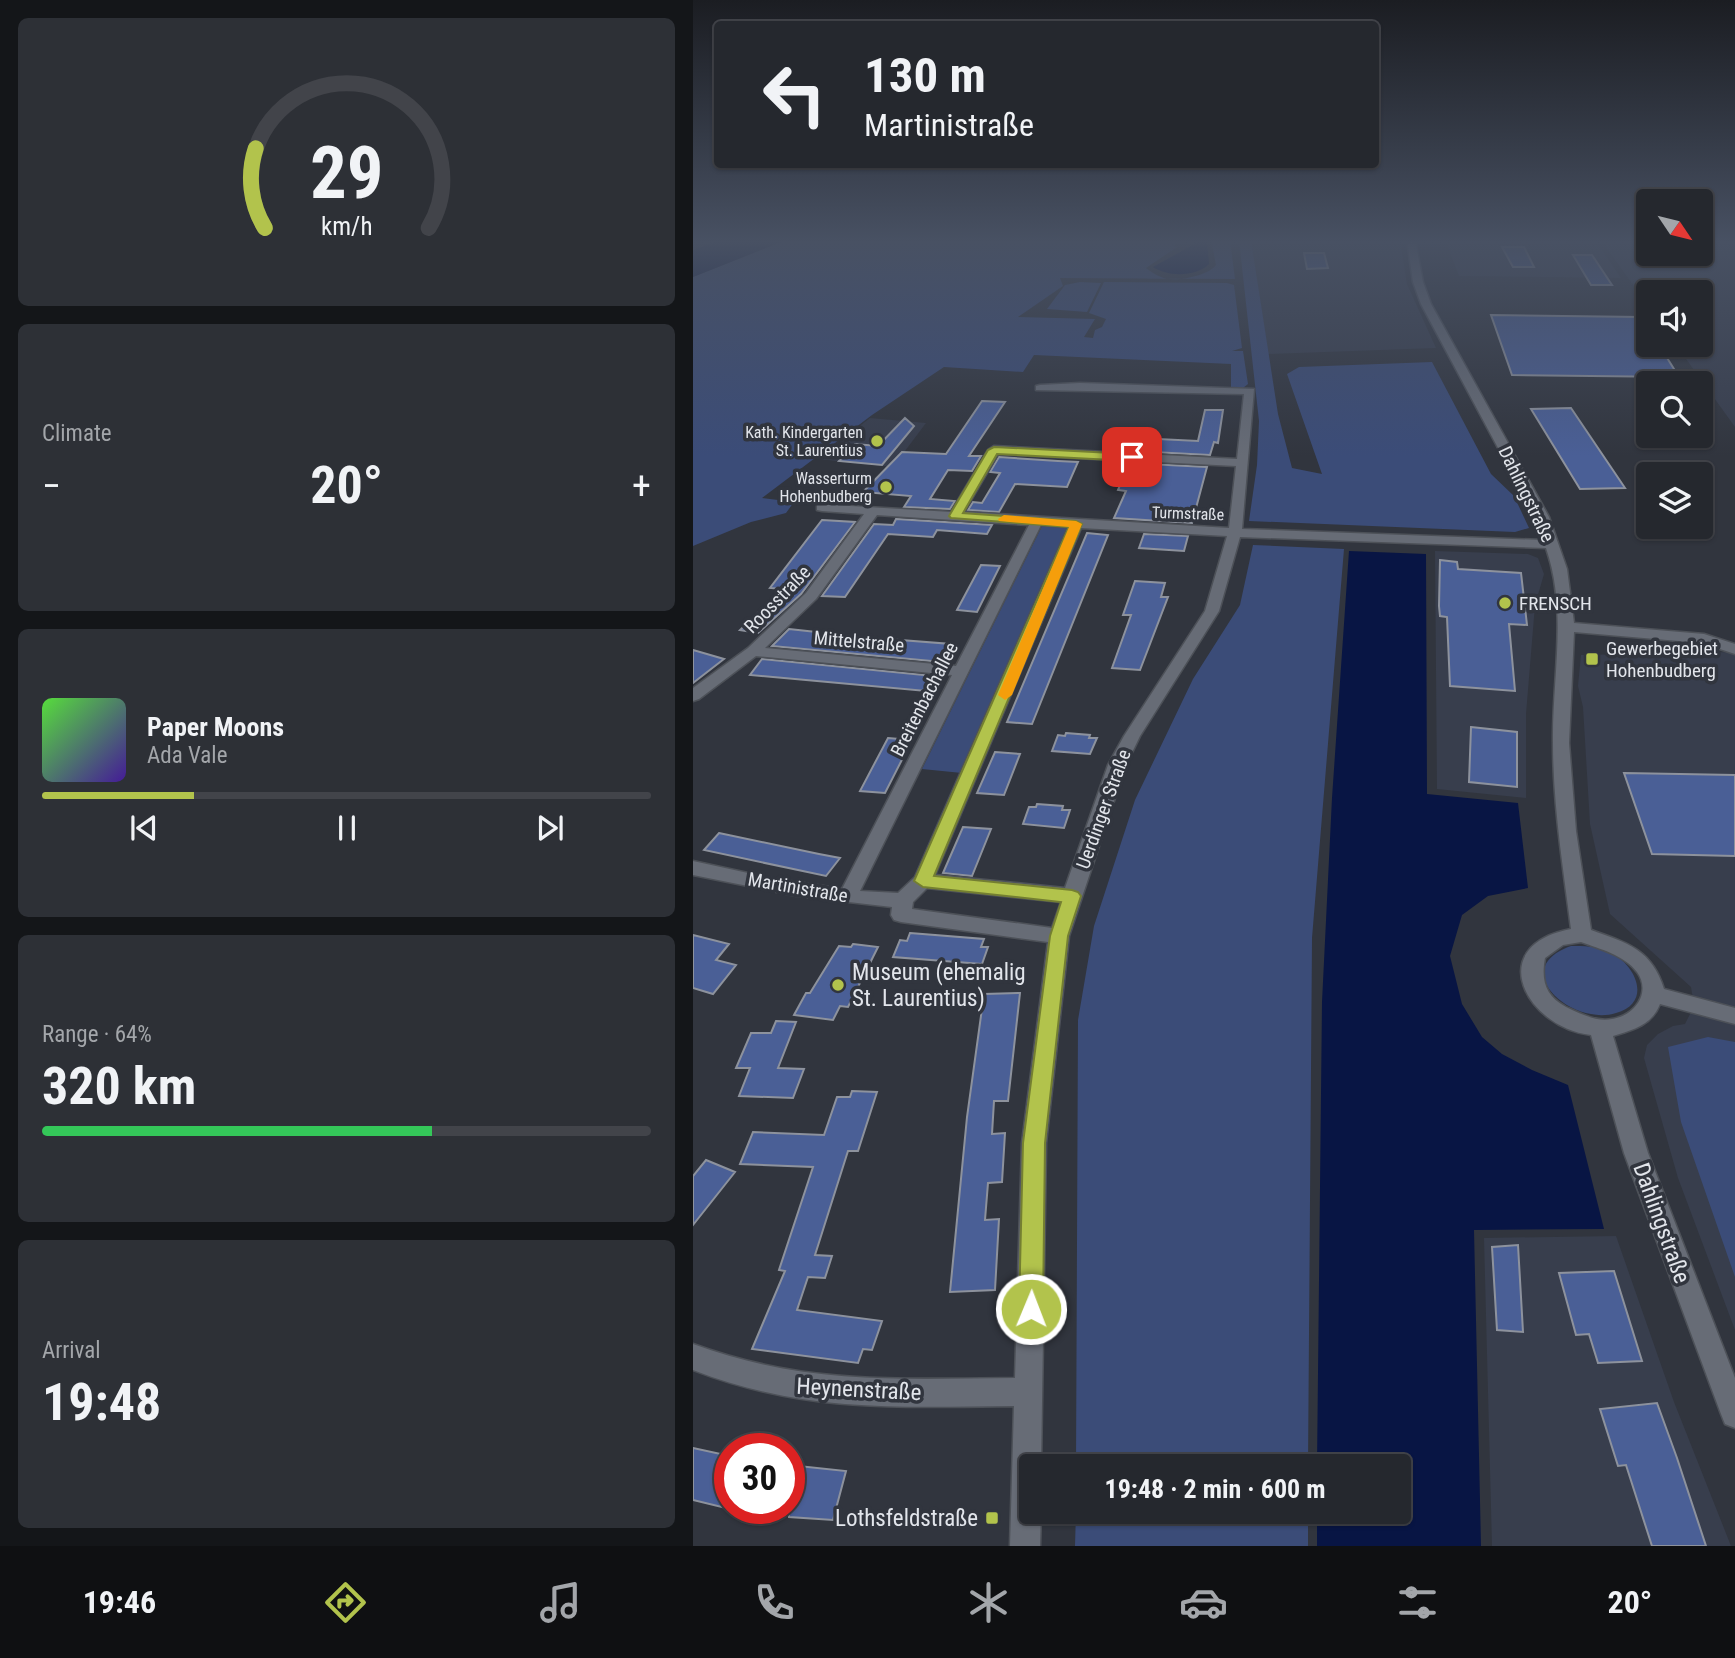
<!DOCTYPE html>
<meta charset="utf-8">
<style>
:root{--surface:#25282e;--page:#2d3036;--text:#f1f3f6;--muted:#a3a6aa;--line:#42444a;--accent:#b2c34c}
body{margin:0;font-family:"Roboto Condensed",sans-serif;background:var(--page);color:var(--text);height:100vh;display:flex;flex-direction:column;font-size:26px;white-space:nowrap}
*{box-sizing:border-box;margin:0}
p{font-size:23px;color:var(--muted)}
.icon{flex:none;width:38px;height:38px;fill:none;stroke:currentColor;stroke-width:2;stroke-linecap:round;stroke-linejoin:round}
.map{position:relative;flex:1;overflow:hidden}
.sheet{display:flex;flex-direction:column;gap:18px;padding:18px;background:#141619;width:693px}
.sheet>*{flex:none}
.guide{position:absolute;left:21px;top:21px;width:665px;height:147px;border-radius:7px;box-shadow:0 2px 5px #0004,0 0 0 2px var(--line);background:#25282e;color:var(--text);overflow:hidden}
.needle{width:46px;rotate:125deg}
.fabs{position:absolute;left:943px;top:189px;display:grid;gap:14px}
.fabs a{display:grid;place-items:center;width:77px;height:77px;border-radius:7px;background:var(--surface);box-shadow:0 2px 5px #0004,0 0 0 2px var(--line);font-size:35px}
.speed{position:absolute;left:21px;top:1433px;display:flex;gap:14px;font-size:35px;font-weight:700;text-align:center}
.speed>*{display:grid;place-content:center;width:91px;height:91px;border-radius:50%;background:var(--surface);box-shadow:0 2px 5px #0004,0 0 0 2px var(--line);line-height:1}
.speed .limit{border:10px solid #d22;background:#fff;color:#111}
.pin{position:absolute;display:grid;place-items:center;width:60px;height:60px;color:#fff;margin:-30px;border-radius:14px;box-shadow:0 4px 10px #0006}
.me{position:absolute;width:77px;margin:-38px;rotate:1deg;stroke-linejoin:round;filter:drop-shadow(0 0 5px #0008)}
.turn{display:flex;align-items:center;gap:24px;height:147px;padding:0 35px;font-size:32px}
.turn .icon{width:91px;height:91px;stroke-width:2.5}
.turn b{display:block;font-size:49px;line-height:60px}
.big{font-size:52px;font-weight:700;line-height:1.1}
.sheet .tile{flex:1;display:flex;flex-direction:column;justify-content:center;gap:10px;min-width:0;padding:0 24px;border-radius:10px;background:var(--page)}
.sheet .dial{align-items:center;gap:0}
.dial svg{height:182px;overflow:visible;fill:none;stroke:var(--line);stroke-width:7;stroke-linecap:round;text-anchor:middle}
.dial text{fill:var(--text);stroke:none}
.song{display:flex;align-items:center;gap:21px}
.cover{width:84px;height:84px;border-radius:10px;background:linear-gradient(135deg,hsl(110 70% 55%),hsl(260 70% 35%))}
.played{height:7px;border-radius:4px;background:linear-gradient(90deg,var(--accent) 25%,var(--line) 25%)}
.keys{display:flex;justify-content:space-around;direction:ltr}
.heat{display:flex;justify-content:space-between;align-items:center;font-size:38px;direction:ltr}
.charge{height:10px;border-radius:5px;background:linear-gradient(90deg,#34c759 64%,var(--line) 0)}
.trip{position:absolute;left:326px;top:1454px;width:392px;height:70px;border-radius:7px;background:var(--surface);box-shadow:0 2px 5px #0004,0 0 0 2px var(--line);font-weight:700;line-height:70px;text-align:center}
.tab-bar{display:flex;height:112px;justify-content:space-around;align-items:center;background:#0f1012;color:var(--muted)}
.tab-bar .icon{width:49px;height:49px}
.tab-bar .current{color:var(--accent)}
.tab-bar b{font-size:32px;color:var(--text)}
main{display:flex;flex:1;min-height:0}
.map>svg:first-child{display:block}
</style>
<main>
<section class="sheet">
<div class="tile dial"><svg viewBox="0 0 100 80">
<path d="M14 69A42 42 0 1 1 86 69"/>
<path d="M14 69A42 42 0 0 1 10 34" stroke="#b2c34c"/>
<text x="50" y="56" font-size="32" font-weight="700">29</text>
<text x="50" y="72" font-size="11">km/h</text>
</svg></div>
<div class="tile"><p>Climate</p>
<div class="heat"><a>−</a><b class="big">20°</b><a>+</a></div>
</div>
<div class="tile">
<div class="song"><i class="cover"></i><div><b>Paper Moons</b><p>Ada Vale</p></div></div>
<div class="played"></div>
<div class="keys"><svg class="icon" aria-label="previous" viewBox="0 0 24 24"><path d="M18 5L8 12l10 7zM5 5v14"/></svg><svg class="icon" aria-label="pause" viewBox="0 0 24 24"><path d="M8 5v14M16 5v14"/></svg><svg class="icon" aria-label="next" viewBox="0 0 24 24"><path d="M6 5l10 7-10 7zM19 5v14"/></svg></div>
</div>
<div class="tile"><p>Range · 64%</p><b class="big">320 km</b><div class="charge"></div></div>
<div class="tile"><p>Arrival</p><b class="big">19:48</b></div>
</section>
<div class="map">
<svg width="1042" height="1546" viewBox="0 0 1042 1546">
<rect width="100%" height="100%" fill="#31353e"/>
<!-- built -->
<path fill="#383e4d" d="M558,240H707L714,284L743,348L575,354Z
M752,240H902L928,278L766,276Z
M908,240H955L956,254H1008V240H1042V427L983,345H1008V292H956L955,306Z
M177,418L233,423L200,467L125,459Z
M742,551L835,554L845,558L851,574L842,605L833,714V798L744,789Z
M1042,652V1330L985,1178L951,1058L954,1045L965,1034L980,1026L992,1024L1001,1006L998,987L917,914L897,824L890,707L885,686L888,655Z
M923,1236L981,1402L1038,1546H799L791,1238Z"/>
<!-- green -->
<path fill="#3b4c78" d="M93,240H491L480,246L484,247L453,268C457,271 463,275 468,277C481,283 515,276 523,265L519,244L527,240H537L542,279L367,278L370,286L325,317L402,319L391,337L400,338L402,330L409,327L413,319L396,313L411,282L534,283L541,285L549,348L539,351H550L555,384L550,388H538V364L341,355L330,372L251,367L179,415L69,498L101,502L93,513L58,522L0,546V277Z
M546,240H558L585,414L599,468L629,474L594,374L606,367L739,362L798,474L821,496L836,528L822,532L556,521L564,465L566,421Z
M387,282L408,283L394,312L354,309L372,285Z
M349,526L379,528L269,773L229,769Z
M560,545L651,549L619,938L615,1466H383L385,1020L401,926L442,800L500,679L547,605Z
M878,946C891,946 903,946 915,951C942,963 961,1002 923,1013C879,1027 813,969 878,946Z
M1015,1037L1042,1042V1277L988,1122L975,1047Z
M383,1512H615V1546H382Z"/>
<!-- water -->
<path fill="#081544" d="M28,240H93L0,277V250Z
M507,241L514,242L516,264C503,277 475,277 460,267Z
M656,551L733,554L734,794L825,803L835,888L795,896L769,915L757,956L769,1004L789,1037L809,1054L839,1070L875,1085L911,1229L781,1230L788,1546H624V1512H705V1466H624L629,1002L639,798Z"/>
<!-- building -->
<path fill="#4a5f96" stroke="#8d929d" stroke-width="2" d="M809,247H831L841,267H820Z
M611,253H631L635,268L614,269Z
M880,255H899L919,285H898Z
M798,315L949,317L956,328V345H966L986,377L819,375Z
M289,401L312,402L276,456H288L279,471L255,470L237,499L262,501L257,509L211,507L218,496L170,492L209,452L253,454Z
M878,408L932,488L887,489L838,409Z
M512,410H530L525,443L521,442L517,455L440,451L445,438L505,441Z
M212,418L221,426L189,465L146,461L162,444L185,446Z
M306,457L365,461L385,462L374,487L322,484L306,512L275,510L280,502L289,503L307,473L297,472Z
M436,463L514,467L499,523L421,518L433,491L425,490Z
M203,519L299,525L294,534L244,530L240,537L195,534L152,597L129,596L181,524L200,525Z
M129,520L162,522L108,594L65,633L47,630L90,589L77,588Z
M394,533L415,535L339,724L314,722Z
M451,534L495,536L491,551L446,548Z
M747,560L764,562L765,569L828,573L834,625L816,624L822,691L757,686L754,617L747,616L746,606Z
M288,565L307,566L284,612L264,610Z
M442,581L472,583L468,597H475L447,670L419,668L438,615H430Z
M96,629L169,637L258,644L249,662L79,646Z
M0,650L31,659L0,683Z
M69,659L241,676L233,691L57,675Z
M778,727L824,732V787L776,782Z
M373,733L397,735L396,738H404L397,754L359,751L365,735L372,736Z
M195,738L219,740L192,793L167,791Z
M302,752L327,754L311,795L284,793Z
M931,773L1042,775V856L959,854Z
M344,804L370,806L369,810H377L371,828L330,824L336,807H343Z
M270,827L298,829L279,876L250,873Z
M26,833L126,854L147,858L133,876L11,850Z
M217,933L291,939L288,947H295L289,964L200,957L207,940L214,941Z
M0,935L36,944L23,960L43,965L20,994L0,988Z
M160,944L185,947L155,1007L147,1006L140,1020L101,1015L113,993H117L146,946L158,947Z
M327,993L315,1101H301L299,1134L312,1133L309,1182L295,1183L292,1220L306,1219L302,1290L257,1292L274,1117L291,994Z
M83,1021L103,1022L85,1068L111,1069L100,1098L46,1096L57,1068H43L58,1033H78Z
M159,1091L184,1092L165,1151H155L122,1255L139,1256L132,1278L115,1277L104,1310L189,1321L179,1350L170,1349L165,1363L59,1349L92,1271L86,1270L120,1167L47,1164L60,1132L131,1135L144,1097H157Z
M13,1160L42,1172L0,1225V1176Z
M825,1245L830,1332L804,1330L799,1247Z
M921,1271L949,1361L905,1363L896,1334L883,1335L866,1273Z
M964,1403L984,1458L1013,1546H959L933,1465L925,1466L907,1409Z
M0,1448L37,1456V1509L0,1500Z
M96,1465L153,1471L140,1520L96,1517Z"/>
<g fill="none" stroke-linecap="round" stroke-linejoin="round">
<!-- minor casing -->
<g stroke="#4d5158" stroke-width="3">
<path id="minor" d="M714,240H722L730,282L738,304L856,517L874,569L881,623L1011,634L1042,644V654L1009,643L881,632L876,743L883,831L898,930C935,943 959,950 971,989L1042,1008V1024L967,1004C959,1025 940,1030 920,1036L955,1153L1042,1378V1428L1032,1424L1028,1414L931,1153L898,1035C834,1028 789,946 878,929C870,867 860,805 860,743C859,677 875,612 853,548L547,537L526,611L447,736L433,765L376,936L353,1143L348,1466H338V1512H348L347,1546H317L321,1406C205,1407 111,1413 0,1370V1344C111,1385 206,1379 322,1378L329,1143L355,942L208,922L201,920L198,915L199,907L104,896L0,875V861L78,878L149,889L259,675L63,656L6,699L0,701V688L55,648L113,593L171,514L129,511L124,510V504L258,512L295,450L301,446L544,459L551,394L343,390V386L347,385L387,383L561,389L549,529L850,540L842,517L728,304L720,282ZM305,454L543,466L536,528L271,512ZM184,515L336,525L263,666L72,648L123,599ZM348,525L375,527L222,877L205,893L167,891ZM388,528L534,536L512,611L431,736L415,765L372,888L242,875ZM234,888L368,902L359,928L219,909L220,902ZM888,942C907,949 931,955 944,972C959,993 941,1016 919,1019C903,1022 888,1014 873,1007C852,996 848,980 852,958L870,945Z"/>
</g>
<!-- minor -->
<use href="#minor" fill="#676c76" fill-rule="evenodd"/>
</g>
<!-- sky -->
<linearGradient id="sky" x2="0" y2="1"><stop stop-color="#1b1d22"/><stop offset="0.53" stop-color="#485163"/><stop offset="1" stop-color="#485163" stop-opacity="0"/></linearGradient>
<rect width="1042" height="456" fill="url(#sky)"/>
<!-- route -->
<path fill="#b2c34c" stroke="#747f31" stroke-width="2" d="M301,447L439,454L445,457L439,461L304,454L270,513L383,521L389,524L241,876L379,890L385,892L388,896L375,936L352,1143L350,1309L347,1317L338,1321L330,1317L326,1309L330,1143L357,936L368,902L230,887L221,881L376,527L258,518L256,516L295,450Z"/>
<!-- slow -->
<path fill="#f59e0b" d="M311,515L383,521L389,524L319,695L312,700L305,695L376,527L306,521L305,519Z"/>
<!-- markers -->
<g fill="#b2c34c" stroke="#31353e" stroke-width="2.5">
<circle cx="184" cy="441" r="7"/>
<circle cx="193" cy="487" r="7"/>
<circle cx="812" cy="603" r="7"/>
<rect x="892" y="652" width="14" height="14" rx="3.5"/>
<circle cx="145" cy="985" r="7"/>
<rect x="292" y="1511" width="14" height="14" rx="3.5"/>
</g>
<g text-anchor="middle" stroke-width="7" stroke-linejoin="round" paint-order="stroke">
<!-- far-poi labels -->
<g font-size="16" fill="#e2e5eb" stroke="#31353e" text-anchor="end">
<text x="170" y="438">Kath. Kindergarten<tspan x="170" dy="18">St. Laurentius</tspan></text>
<text x="179" y="484">Wasserturm<tspan x="179" dy="18">Hohenbudberg</tspan></text>
</g>
<!-- far-street labels -->
<g font-size="16" fill="#e2e5eb" stroke="#31353e">
<text transform="translate(495 513) rotate(2)" y="6">Turmstraße</text>
</g>
<!-- street labels -->
<g font-size="19" fill="#e2e5eb" stroke="#31353e">
<text transform="translate(834 494) rotate(64)" y="7">Dahlingstraße</text>
<text transform="translate(84 599) rotate(-46)" y="7">Roosstraße</text>
<text transform="translate(166 641) rotate(5)" y="7">Mittelstraße</text>
<text transform="translate(231 699) rotate(-63)" y="7">Breitenbachallee</text>
<text transform="translate(410 809) rotate(-70)" y="7">Uerdinger Straße</text>
<text transform="translate(105 887) rotate(10)" y="7">Martinistraße</text>
</g>
<!-- poi labels -->
<g font-size="19" fill="#e2e5eb" stroke="#31353e" text-anchor="start">
<text x="826" y="610">FRENSCH</text>
<text x="913" y="655">Gewerbegebiet<tspan x="913" dy="22">Hohenbudberg</tspan></text>
</g>
<!-- near-poi labels -->
<g font-size="23" fill="#e2e5eb" stroke="#31353e" text-anchor="start">
<text x="159" y="980">Museum (ehemalig<tspan x="159" dy="26">St. Laurentius)</tspan></text>
<text x="285" y="1526" text-anchor="end">Lothsfeldstraße</text>
</g>
<!-- near-street labels -->
<g font-size="23" fill="#e2e5eb" stroke="#31353e">
<text transform="translate(969 1223) rotate(70)" y="8">Dahlingstraße</text>
<text transform="translate(166 1389) rotate(3)" y="8">Heynenstraße</text>
</g>
</g>
</svg>
<div class="fabs">
<a><svg class="needle" viewBox="-14 -14 28 28"><path d="M0-13l5 13h-10z" fill="#e53935"/><path d="M0 13l5-13h-10z" fill="#a3a6aa"/></svg></a>
<a><svg class="icon" aria-label="sound" viewBox="0 0 24 24"><path d="M4 9h4l5-4v14l-5-4H4zM17 9q2 3 0 6"/></svg></a>
<a><svg class="icon" aria-label="search" viewBox="0 0 24 24"><circle cx="10" cy="10" r="6"/><path d="M15 15l6 6"/></svg></a>
<a><svg class="icon" aria-label="layers" viewBox="0 0 24 24"><path d="M12 4l9 5-9 5-9-5zM3 14l9 5 9-5"/></svg></a>
</div>
<div class="speed"><div class="limit">30</div></div>
<div class="pin" style="left:439px;top:457px;background:#d93025"><svg class="icon" aria-label="arrive" viewBox="0 0 24 24"><path d="M6 21V4h12l-3 4 3 4H6"/></svg></div>
<svg class="me" style="left:338px;top:1309px" viewBox="-20 -20 40 40"><circle r="17" fill="#b2c34c" stroke="#fff" stroke-width="3"/><path d="M0-11L8 9 0 5-8 9z" fill="#fff"/></svg>
<div class="trip">19:48 · 2 min · 600 m</div>
<div class="guide">
<div class="turn"><svg class="icon" aria-label="left" viewBox="0 0 24 24"><path d="M17 20v-9H6M10 6l-5 5 5 5"/></svg><div><b>130 m</b>Martinistraße</div></div>
</div>
</div>
</main>
<nav class="tab-bar">
<b>19:46</b>
<svg class="icon current" aria-label="directions" viewBox="0 0 24 24"><path d="M12 3l9 9-9 9-9-9zM9 14v-3h6M13 9l2 2-2 2"/></svg>
<svg class="icon" aria-label="music" viewBox="0 0 24 24"><path d="M9 18V5l10-2v13"/><circle cx="6" cy="18" r="3"/><circle cx="16" cy="16" r="3"/></svg>
<svg class="icon" aria-label="phone" viewBox="0 0 24 24"><path d="M5 4h4l2 5-3 2q2 4 5 5l2-3 5 2v4C11 20 4 13 5 4z"/></svg>
<svg class="icon" aria-label="climate" viewBox="0 0 24 24"><path d="M12 3v18M4 7l16 10M4 17L20 7"/></svg>
<svg class="icon" aria-label="car" viewBox="0 0 24 24"><path d="M5 17H2v-5l4-1 3-4h7l3 4 3 1v5h-3M9 17h6M6 11h13"/><circle cx="7" cy="17" r="2"/><circle cx="17" cy="17" r="2"/></svg>
<svg class="icon" aria-label="filters" viewBox="0 0 24 24"><path d="M4 7h16M4 17h16"/><circle cx="9" cy="7" r="2"/><circle cx="15" cy="17" r="2"/></svg>
<b>20°</b>
</nav>
